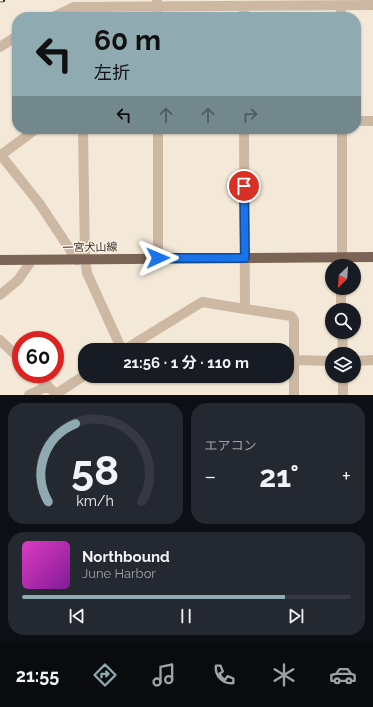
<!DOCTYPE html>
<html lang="ja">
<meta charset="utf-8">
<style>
:root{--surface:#171b24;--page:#242831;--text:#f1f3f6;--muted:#9ea1a6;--line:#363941;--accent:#8fabb1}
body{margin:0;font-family:Raleway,"Noto Sans JP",sans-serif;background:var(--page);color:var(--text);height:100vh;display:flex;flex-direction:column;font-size:15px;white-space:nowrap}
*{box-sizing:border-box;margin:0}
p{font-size:13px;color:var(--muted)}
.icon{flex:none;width:22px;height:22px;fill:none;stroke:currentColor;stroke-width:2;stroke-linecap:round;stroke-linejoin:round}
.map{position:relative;height:395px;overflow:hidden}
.details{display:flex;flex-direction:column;gap:8px;padding:8px;background:#0d0f14;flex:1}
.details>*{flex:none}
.banner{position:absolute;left:12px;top:12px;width:349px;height:122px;border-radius:16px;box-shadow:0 1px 3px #0004;background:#8fabb1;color:#111;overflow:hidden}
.needle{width:26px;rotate:205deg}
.controls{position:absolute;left:325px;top:259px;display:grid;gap:8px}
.controls a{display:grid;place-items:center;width:36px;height:36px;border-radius:50%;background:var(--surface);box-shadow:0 1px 3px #0004;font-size:20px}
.speed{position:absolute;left:12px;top:331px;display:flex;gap:8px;font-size:20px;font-weight:700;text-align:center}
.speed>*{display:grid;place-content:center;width:52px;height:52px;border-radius:50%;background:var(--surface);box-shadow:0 1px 3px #0004;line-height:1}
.speed .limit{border:6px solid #d22;background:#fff;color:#111}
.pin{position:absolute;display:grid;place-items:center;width:34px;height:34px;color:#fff;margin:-17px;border:2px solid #fff;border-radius:50%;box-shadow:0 1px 4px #0007}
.me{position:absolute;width:44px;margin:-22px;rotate:89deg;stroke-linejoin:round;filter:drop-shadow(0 0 3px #0008)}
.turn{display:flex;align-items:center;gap:14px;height:84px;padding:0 16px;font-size:18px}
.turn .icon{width:52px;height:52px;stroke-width:2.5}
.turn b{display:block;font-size:28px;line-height:34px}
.lanes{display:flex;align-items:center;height:38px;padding:0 16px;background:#0003;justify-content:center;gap:20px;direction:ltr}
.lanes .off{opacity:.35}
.big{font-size:30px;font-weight:700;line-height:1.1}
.details .tile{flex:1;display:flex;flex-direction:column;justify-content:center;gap:6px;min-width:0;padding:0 14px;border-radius:16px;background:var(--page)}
.details .dial{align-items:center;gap:0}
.dial svg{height:104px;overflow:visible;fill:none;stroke:var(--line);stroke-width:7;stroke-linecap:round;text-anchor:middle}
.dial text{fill:var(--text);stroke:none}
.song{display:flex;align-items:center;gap:12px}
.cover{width:48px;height:48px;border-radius:6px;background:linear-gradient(135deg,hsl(310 70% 55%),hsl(290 70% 35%))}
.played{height:4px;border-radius:2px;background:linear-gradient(90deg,var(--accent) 80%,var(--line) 80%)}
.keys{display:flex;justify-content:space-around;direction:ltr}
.heat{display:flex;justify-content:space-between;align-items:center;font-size:22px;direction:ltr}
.details .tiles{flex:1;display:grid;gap:8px;grid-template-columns:1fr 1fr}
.tile:last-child{grid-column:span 2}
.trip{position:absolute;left:78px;top:343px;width:216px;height:40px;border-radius:16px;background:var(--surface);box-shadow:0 1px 3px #0004;font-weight:700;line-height:40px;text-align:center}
.tab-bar{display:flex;height:64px;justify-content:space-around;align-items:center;background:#090b0e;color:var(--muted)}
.tab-bar .icon{width:28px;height:28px}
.tab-bar .selected{color:var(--accent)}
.tab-bar b{font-size:18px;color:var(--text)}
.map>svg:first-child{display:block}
</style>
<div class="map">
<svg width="373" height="395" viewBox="0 0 373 395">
<rect width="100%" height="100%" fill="#f4e9d8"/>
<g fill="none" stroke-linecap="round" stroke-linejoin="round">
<!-- minor -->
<path stroke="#cdb9a3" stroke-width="10" d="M157,0V17
M341,5V17
M244,6V17
M82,7V17
M53,17L74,7L373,5
M0,47L17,36
M356,121H373
M83,129L85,260L87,273L122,350
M158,129V258
M244,129L245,309L291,316L294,320V395
M342,129V266
M0,154L39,203L77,260
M1,155L36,129
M341,288V310
M0,295L18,280L32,260
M342,332L343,354
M0,340L21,360
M124,350L202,302L245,309
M294,360L332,361
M354,361L373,360
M35,374L57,395
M343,376V395
M56,394L85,375
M29,395L48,386"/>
<!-- major -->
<path stroke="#7b6455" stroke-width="10" d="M0,260L373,257"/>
<!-- rail casing -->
<g stroke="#372c26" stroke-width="4.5">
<path id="rail" d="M0,0H3"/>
</g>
<!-- rail -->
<use href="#rail" stroke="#fbf2e4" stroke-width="3" stroke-dasharray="9" stroke-linecap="butt"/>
</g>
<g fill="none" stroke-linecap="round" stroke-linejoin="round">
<!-- route casing -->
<g stroke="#114b97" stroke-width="10">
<path id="route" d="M158,258H245L244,186"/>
</g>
<!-- route -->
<use href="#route" stroke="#1a73e8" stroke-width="7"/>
</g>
<g text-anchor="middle" stroke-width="3" stroke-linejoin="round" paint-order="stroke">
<!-- street labels -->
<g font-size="11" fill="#372c26" stroke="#fbf2e4">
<text transform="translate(90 247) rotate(-1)" y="4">一宮犬山線</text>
</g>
</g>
</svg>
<div class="controls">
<a><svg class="needle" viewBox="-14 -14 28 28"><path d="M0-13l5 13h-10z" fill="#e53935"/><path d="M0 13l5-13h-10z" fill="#9ea1a6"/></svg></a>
<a><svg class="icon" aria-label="search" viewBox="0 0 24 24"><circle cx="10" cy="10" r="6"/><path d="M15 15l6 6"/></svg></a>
<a><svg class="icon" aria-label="layers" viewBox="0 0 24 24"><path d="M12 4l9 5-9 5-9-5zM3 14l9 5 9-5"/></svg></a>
</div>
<div class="speed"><div class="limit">60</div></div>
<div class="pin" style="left:244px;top:186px;background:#d93025"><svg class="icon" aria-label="arrive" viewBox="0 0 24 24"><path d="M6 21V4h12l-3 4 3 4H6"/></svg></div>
<svg class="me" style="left:158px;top:258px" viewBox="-20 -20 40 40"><path d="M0-17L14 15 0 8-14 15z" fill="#1a73e8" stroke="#fff" stroke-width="4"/></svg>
<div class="trip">21:56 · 1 分 · 110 m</div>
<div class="banner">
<div class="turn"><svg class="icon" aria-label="left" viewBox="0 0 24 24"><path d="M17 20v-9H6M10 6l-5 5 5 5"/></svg><div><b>60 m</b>左折</div></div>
<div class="lanes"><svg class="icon" aria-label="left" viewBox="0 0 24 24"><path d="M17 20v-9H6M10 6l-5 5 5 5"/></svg><svg class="icon off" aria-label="ahead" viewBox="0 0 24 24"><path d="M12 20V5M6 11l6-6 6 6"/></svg><svg class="icon off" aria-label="ahead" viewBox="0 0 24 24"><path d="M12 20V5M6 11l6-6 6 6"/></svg><svg class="icon off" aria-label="right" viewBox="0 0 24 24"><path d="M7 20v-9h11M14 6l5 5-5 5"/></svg></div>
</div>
</div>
<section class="details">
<div class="tiles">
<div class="tile dial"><svg viewBox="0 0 100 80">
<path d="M14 69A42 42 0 1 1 86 69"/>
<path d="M14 69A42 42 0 0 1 35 9" stroke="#8fabb1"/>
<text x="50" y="56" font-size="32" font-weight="700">58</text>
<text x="50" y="72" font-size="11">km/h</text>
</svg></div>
<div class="tile"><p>エアコン</p>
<div class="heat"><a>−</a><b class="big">21°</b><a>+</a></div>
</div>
<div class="tile">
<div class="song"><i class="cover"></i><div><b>Northbound</b><p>June Harbor</p></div></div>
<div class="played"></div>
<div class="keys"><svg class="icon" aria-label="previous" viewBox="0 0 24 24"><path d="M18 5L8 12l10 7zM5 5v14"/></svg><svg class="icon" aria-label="pause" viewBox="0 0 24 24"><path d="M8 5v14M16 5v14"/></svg><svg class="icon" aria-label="next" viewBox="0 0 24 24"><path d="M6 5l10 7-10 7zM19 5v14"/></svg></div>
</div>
</div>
</section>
<nav class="tab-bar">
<b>21:55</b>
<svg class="icon selected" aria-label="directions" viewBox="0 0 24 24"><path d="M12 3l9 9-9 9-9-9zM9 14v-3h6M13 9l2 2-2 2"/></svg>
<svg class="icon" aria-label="music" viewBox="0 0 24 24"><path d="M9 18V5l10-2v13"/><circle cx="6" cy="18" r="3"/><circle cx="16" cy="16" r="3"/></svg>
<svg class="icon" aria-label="phone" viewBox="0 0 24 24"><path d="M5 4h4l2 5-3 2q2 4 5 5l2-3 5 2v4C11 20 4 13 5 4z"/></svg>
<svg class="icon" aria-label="climate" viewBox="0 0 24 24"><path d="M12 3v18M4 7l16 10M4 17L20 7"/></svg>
<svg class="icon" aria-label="car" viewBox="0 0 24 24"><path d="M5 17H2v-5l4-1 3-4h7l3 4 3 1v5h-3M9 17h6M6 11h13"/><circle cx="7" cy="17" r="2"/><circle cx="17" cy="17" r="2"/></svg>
</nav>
